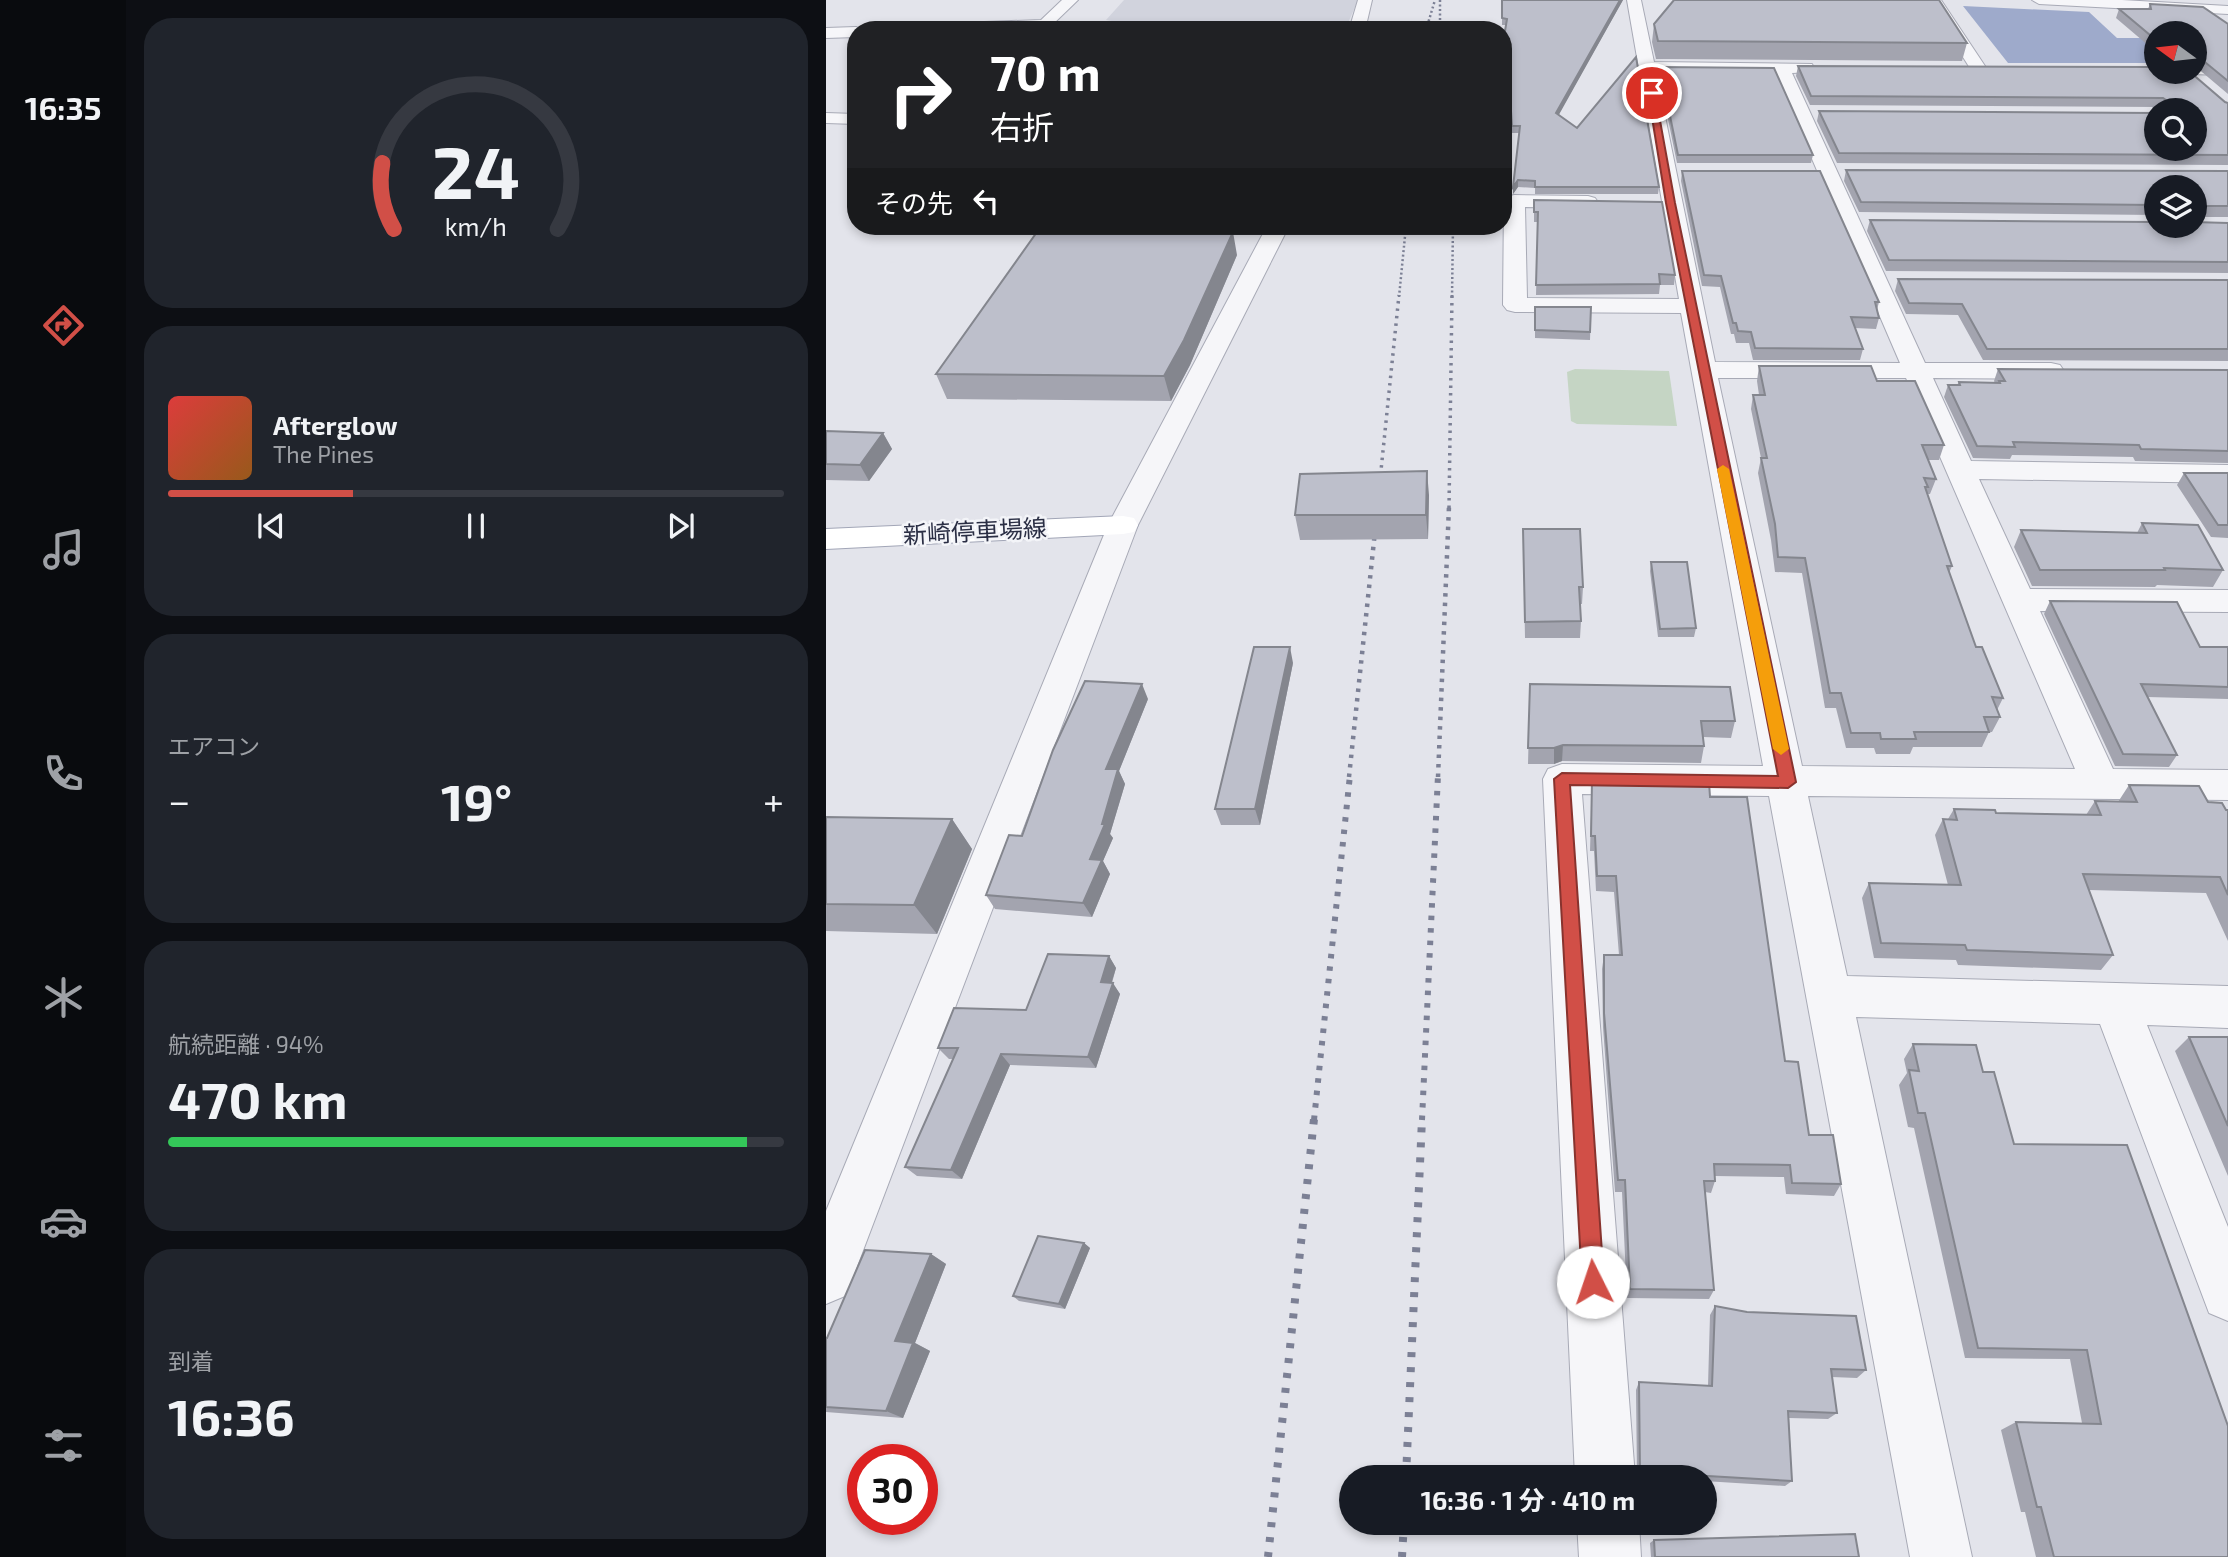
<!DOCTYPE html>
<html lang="ja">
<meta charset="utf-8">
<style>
:root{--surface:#171b24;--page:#20242c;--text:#f1f3f6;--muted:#9ea1a6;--line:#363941;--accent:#d14f47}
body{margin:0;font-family:"Exo 2","Noto Sans JP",sans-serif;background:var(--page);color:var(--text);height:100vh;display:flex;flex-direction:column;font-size:26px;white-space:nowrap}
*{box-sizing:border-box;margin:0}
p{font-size:23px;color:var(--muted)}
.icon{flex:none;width:38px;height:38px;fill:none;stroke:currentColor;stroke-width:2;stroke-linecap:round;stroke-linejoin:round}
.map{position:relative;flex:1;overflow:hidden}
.drawer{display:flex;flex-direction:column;gap:18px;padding:18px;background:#0d0f14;width:700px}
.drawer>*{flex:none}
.banner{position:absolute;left:21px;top:21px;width:665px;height:214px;border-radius:28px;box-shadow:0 4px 10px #0003;background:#202124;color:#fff;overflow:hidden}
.needle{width:46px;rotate:285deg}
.fabs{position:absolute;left:1318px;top:21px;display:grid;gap:14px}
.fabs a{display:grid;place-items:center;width:63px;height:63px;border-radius:50%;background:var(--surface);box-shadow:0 4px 10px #0003;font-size:35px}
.speed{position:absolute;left:21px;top:1444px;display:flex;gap:14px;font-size:35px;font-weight:700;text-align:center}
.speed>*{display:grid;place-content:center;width:91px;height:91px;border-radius:50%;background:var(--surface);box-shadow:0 4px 10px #0003;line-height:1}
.speed .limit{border:10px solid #d22;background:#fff;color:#111}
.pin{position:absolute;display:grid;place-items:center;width:60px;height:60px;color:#fff;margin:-30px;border:4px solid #fff;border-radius:50%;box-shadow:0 2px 7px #0007}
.me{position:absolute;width:77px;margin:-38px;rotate:356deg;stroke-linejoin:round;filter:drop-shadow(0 0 5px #0008)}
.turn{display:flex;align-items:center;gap:24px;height:147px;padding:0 28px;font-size:32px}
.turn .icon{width:91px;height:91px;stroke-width:2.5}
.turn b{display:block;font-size:49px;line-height:60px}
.then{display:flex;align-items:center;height:66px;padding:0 28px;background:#0003;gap:14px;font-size:26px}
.big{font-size:52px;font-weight:700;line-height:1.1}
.drawer .card{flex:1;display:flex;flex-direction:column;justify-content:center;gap:10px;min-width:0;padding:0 24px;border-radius:28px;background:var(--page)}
.drawer .dial{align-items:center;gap:0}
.dial svg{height:182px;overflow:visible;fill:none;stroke:var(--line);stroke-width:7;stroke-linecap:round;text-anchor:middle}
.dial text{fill:var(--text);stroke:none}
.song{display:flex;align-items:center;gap:21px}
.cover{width:84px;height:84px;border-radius:10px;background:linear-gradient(135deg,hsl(0 70% 55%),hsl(30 70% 35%))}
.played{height:7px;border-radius:4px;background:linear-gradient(90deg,var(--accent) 30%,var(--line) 30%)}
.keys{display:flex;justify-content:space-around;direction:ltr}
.heat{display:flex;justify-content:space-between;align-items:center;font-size:38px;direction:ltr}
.charge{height:10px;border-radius:5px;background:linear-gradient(90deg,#34c759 94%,var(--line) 0)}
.trip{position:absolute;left:513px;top:1465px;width:378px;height:70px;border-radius:35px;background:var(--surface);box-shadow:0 4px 10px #0003;font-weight:700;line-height:70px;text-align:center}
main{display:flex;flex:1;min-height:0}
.dock{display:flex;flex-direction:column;width:126px;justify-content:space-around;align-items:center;background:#090b0e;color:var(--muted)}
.dock .icon{width:49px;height:49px}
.dock .active{color:var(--accent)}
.dock b{font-size:32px;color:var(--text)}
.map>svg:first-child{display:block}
</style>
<main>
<nav class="dock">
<b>16:35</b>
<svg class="icon active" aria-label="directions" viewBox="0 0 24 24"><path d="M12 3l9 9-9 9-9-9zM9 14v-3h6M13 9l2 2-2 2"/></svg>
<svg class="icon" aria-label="music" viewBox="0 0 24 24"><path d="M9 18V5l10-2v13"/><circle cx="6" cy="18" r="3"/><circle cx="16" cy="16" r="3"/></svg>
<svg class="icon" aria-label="phone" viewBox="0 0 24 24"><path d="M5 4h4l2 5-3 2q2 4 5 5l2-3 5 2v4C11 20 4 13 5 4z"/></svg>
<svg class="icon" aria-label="climate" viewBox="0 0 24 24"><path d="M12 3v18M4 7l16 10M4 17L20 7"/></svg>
<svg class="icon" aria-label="car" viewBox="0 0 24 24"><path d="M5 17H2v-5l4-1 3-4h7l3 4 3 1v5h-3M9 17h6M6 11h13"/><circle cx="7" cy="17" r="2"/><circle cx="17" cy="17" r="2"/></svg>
<svg class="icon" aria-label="filters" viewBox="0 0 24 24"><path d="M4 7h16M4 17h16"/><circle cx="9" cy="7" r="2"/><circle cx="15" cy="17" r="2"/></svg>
</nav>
<section class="drawer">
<div class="card dial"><svg viewBox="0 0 100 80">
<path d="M14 69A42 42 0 1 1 86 69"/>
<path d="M14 69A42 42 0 0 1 9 40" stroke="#d14f47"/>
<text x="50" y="56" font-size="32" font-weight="700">24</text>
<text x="50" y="72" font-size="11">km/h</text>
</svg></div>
<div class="card">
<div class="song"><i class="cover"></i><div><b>Afterglow</b><p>The Pines</p></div></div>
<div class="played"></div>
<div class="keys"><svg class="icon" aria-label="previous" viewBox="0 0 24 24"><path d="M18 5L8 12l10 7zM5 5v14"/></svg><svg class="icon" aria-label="pause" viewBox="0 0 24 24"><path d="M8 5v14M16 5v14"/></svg><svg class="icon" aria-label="next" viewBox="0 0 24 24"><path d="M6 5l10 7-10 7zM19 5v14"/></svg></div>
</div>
<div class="card"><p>エアコン</p>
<div class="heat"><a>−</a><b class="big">19°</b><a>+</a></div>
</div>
<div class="card"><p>航続距離 · 94%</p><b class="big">470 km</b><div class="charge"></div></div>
<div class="card"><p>到着</p><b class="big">16:36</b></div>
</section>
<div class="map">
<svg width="1402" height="1557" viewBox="0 0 1402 1557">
<rect width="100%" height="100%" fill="#e3e4eb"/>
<!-- built -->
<path fill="#d1d3dd" d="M298,0H532L519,30H336L280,20Z"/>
<!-- green -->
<path fill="#c5d5c4" d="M749,369L843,371L851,426L751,424L745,421L741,372Z"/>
<!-- water -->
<path fill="#9eaacb" d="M1137,6L1263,12L1291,38H1330V63H1182Z"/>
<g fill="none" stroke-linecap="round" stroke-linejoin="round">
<!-- minor casing -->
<g stroke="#a8aab6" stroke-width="2">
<path id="minor" d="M236,0H252L224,27L219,29L69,30L77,25L215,20Z
M532,0H546L539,30H523Z
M801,0H815L828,62L986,64L988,68L986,72L966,73L1099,363H1225L1234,365L1238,371L1234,377L1225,379L1107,378L1145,461L1402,465V483L1153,479L1204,589L1402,590V612L1214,611L1287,769L1402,770V800L982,796L1021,976L1402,986V1028L1321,1025L1402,1227V1321L1383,1313L1274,1024L1030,1017L1146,1557H1084L943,796L756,794L809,1477H749L717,779L722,769L736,764L937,766L855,313L689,312L681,310L677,305L678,201L681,197L688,195L762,196L769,198L772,202L769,206L762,208L699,207L701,298L853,299ZM830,72L949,73L1074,363L889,362ZM892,378H1080L1249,769L976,766Z
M1101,0H1115L1161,69L1159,73H1147Z
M1206,0H1296L1402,6V14L1213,4Z
M30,27L36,30H30V37L0,38V28Z
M1368,65H1402V75L1362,74L1361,72H1368Z
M0,113L30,114V124L0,123Z
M441,226H463L312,525L27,1277L19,1296L0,1304V1211L282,525Z
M751,1522H813L815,1557H753Z"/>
</g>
<!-- major casing -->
<g stroke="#a2a6b7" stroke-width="2">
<path id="major" d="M297,516L308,518L312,525L308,532L297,534L0,549V529Z"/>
</g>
<!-- minor -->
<use href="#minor" fill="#f6f6f9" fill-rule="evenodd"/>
<!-- major -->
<use href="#major" fill="#fff" fill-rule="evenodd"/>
<!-- rail-far4 -->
<path stroke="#7c8095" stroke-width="2.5" stroke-dasharray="2 2.5" stroke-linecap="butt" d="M614,0V30
M600,30L609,0
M573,297L580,226
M626,297L627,226"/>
<!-- rail-far3 -->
<path stroke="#7c8095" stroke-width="3.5" stroke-dasharray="2.5 5" stroke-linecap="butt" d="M553,490L573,295
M623,508L626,295"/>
<!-- rail-far2 -->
<path stroke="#7c8095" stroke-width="4.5" stroke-dasharray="3.5 6" stroke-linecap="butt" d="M523,777L550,522
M612,777L623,506"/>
<!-- rail-far1 -->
<path stroke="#7c8095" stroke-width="6" stroke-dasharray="4.5 8" stroke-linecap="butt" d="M488,1120L524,775
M596,1120L612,775"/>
<!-- rail -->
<path stroke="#7c8095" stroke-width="8" stroke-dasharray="5 10" stroke-linecap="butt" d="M580,1477L596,1119
M442,1557L488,1119
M576,1557L578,1522"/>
</g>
<!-- wall -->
<path fill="#a3a4af" d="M676,0H797L732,115L833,187L832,194H709V188L692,187L687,194L693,133H686L684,103H677V43L680,25H676Z
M1324,4L1402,24V94L1370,67H1368V33H1330V52L1290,18L1293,9H1322Z
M828,24L1141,43L1136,61L830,59L826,42Z
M972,66L1402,103V165L1011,163L991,121L993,111L1330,149L1335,110L1333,107L984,105L970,76Z
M834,67L987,155L985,163H851L833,75Z
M1020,170L1402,171V217H1368V187H1330V215L1033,212L1018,181Z
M856,171L1053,302L1051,310L1053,318L1050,329L1029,328L1037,349L1034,360H927L923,343H910L908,334H905L894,287L876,286L855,181Z
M708,200L849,275L848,285H834L833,294L710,295L712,222H708Z
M1044,220L1402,223V273L1060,271L1041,231Z
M411,255L364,365L345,401L121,399L110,374Z
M1072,279L1402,280V361L1157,360L1132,315L1080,314L1069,291Z
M709,307H765L764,340L709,338Z
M933,366L1051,381L1118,445L1113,460H1102L1110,479L1104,494H1101L1126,566L1123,573L1150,647L1177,698L1171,710L1174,717L1166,732H1163L1156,747H1087L1084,754H1050L1048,748H1020L1010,708H999L976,573L949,572L945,540L932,473L935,458L925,409L927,395H933L931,381Z
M1172,369L1402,370V463L1309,461L1307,457L1186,455L1184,459L1147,458L1118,397L1122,385H1131L1133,382L1169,383L1168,381Z
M0,431L57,433L66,449L43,481L0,480Z
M1358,473H1402V538L1385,537L1351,485Z
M603,495L602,539L474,540L469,515Z
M1316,523L1397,570L1387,587L1331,585L1329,587L1206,586L1188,547L1195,530L1311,533Z
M697,529L757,587L756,604H754L755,621L754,638H699Z
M825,562L870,628L868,637H832L824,571Z
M1224,601L1374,647H1402V699L1321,697L1351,755L1343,767L1289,766L1218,614Z
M467,663L434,825H395L389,809Z
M704,684L909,721L905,738L877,737L878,746L875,763L736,761L728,764H702Z
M322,699L293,771L299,784L284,834L287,838L277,861L284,874L266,917L169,909L160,895L196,836Z
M766,781L884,797L959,1061L983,1135L1015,1184L1008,1196L960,1194L958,1177L889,1176V1181L885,1193L879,1192L888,1290L883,1299L801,1298L796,1192H789L777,1027L776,969L778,955H793L788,892L770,891L768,851H764Z
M1303,785L1382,802L1402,810V941L1380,893L1263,890L1287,955L1275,970L1132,965L1130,960L1048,958L1036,898L1043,883L1122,885L1109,835L1117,819H1122L1128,809L1170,813L1260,815L1269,801L1292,802Z
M0,817L126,819L146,849L111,934L0,931Z
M283,956L290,968L286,983L294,994L270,1068L184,1065L136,1179L91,1176L79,1167L127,1059H123L112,1048L200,1010Z
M1363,1037H1402V1176L1349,1051Z
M1087,1044L1157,1072L1188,1144L1402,1557H1210L1199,1512H1195L1175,1430L1190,1422L1256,1423L1244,1359L1139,1358L1088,1128L1082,1127L1073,1085L1081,1073L1078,1059Z
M258,1243L264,1248L239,1309L193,1301L187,1296Z
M105,1254L120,1264L89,1343L104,1351L77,1418L0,1412V1338Z
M889,1306L1040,1370L1031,1378L1006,1377L1011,1413L1002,1419L963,1418L966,1481L959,1486L878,1481V1477H811L810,1390L813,1382L882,1386L884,1315Z
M828,1540L1033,1557H825L824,1543Z"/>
<!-- shaded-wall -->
<path fill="#84868e" d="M794,0H797L730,120V113Z
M1374,58L1370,67H1368V59Z
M692,180V187L687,194V187Z
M407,232L411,255L364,365L345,401L338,376Z
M57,433L66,449L43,481L34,465Z
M601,471L603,495L602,539L600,515Z
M464,647L467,663L434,825L429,809Z
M316,684L322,699L293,771L299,784L284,834L287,838L277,861L284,874L266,917L257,903L264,859L276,824L280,769Z
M737,745L736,761L728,764V748Z
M126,819L146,849L111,934L88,905Z
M283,956L290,968L282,994L275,982Z
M287,983L294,994L270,1068L262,1057Z
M175,1054L184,1065L136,1179L125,1170Z
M258,1243L264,1248L239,1309L233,1304Z
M105,1254L120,1264L89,1343L104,1351L77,1418L60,1411L69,1341Z"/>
<!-- building -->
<path fill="#bdbfcb" stroke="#84868e" stroke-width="2" d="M676,0H794L730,113L751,128L810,57L833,187H709V181L692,180L687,187L694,126H686L684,96H677V43L681,19L676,18Z
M848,0H1113L1141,43L832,41L828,24Z
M1324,4L1377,7L1402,24V81L1374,58L1368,59V33H1330V40L1293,9H1325Z
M972,66L1330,67V72H1364L1399,102L1402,103V155L1013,153L993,111L1330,113V149H1368V110H1335L1340,100L1337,98L985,96Z
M834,67L948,68L987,155H852Z
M1020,170L1402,171V206H1373L1370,213H1368V187H1330V205L1035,202Z
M856,171H994L1053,302H1049L1053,318L1025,317L1037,349L929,348L925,332L912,331L910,323H907L895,276L878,275Z
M708,200L836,202L849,275L833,274L834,284L710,285L712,212H708Z
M1044,220L1330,222V226H1368V222L1402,223V262L1063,260Z
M211,232H407L358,340L338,376L110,374Z
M1072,279L1402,280V349H1161L1136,304L1083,303Z
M709,307H765L764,332L709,330Z
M933,366H1045L1051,381H1089L1118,445H1096L1110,479L1098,478L1102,487H1099L1126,566H1121L1150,647H1156L1177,698L1166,697L1174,717H1158L1163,732H1088L1090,739H1055L1054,733H1025L1015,693H1004L979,558L952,557L949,524L935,458H941L927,395H939Z
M1172,369L1402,370V451L1315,449L1313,445L1187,442L1189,447L1151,446L1122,385H1134L1133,382L1174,383L1173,381H1179Z
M0,431L57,433L34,465L0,464Z
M601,471L600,515H469L474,474Z
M1358,473H1402V525H1392Z
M1316,523L1372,525L1397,570L1338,568L1339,570H1214L1195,530L1321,533Z
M697,529H754L757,587H753L755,621L699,622Z
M825,562H861L870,628L834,629Z
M1224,601L1351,602L1374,647H1402V687L1315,684L1351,755L1297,754Z
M428,647H464L429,809H389Z
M259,681L316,684L280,769H292L276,824H279L264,859L276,860L257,903L160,895L183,835L196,836L227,750Z
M704,684L904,687L909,721H875L878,746L737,745L728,748H702Z
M766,781L883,782L884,797H921L959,1061L972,1062L983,1135H1007L1015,1184L966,1183L964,1165L888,1164L889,1181H878L888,1290L804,1289L799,1180H792L778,1013V955H796L790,876H771L769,836H765Z
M1303,785L1373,786L1382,802L1396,803L1400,810H1402V895L1394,877L1257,874L1287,955L1141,950L1139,945L1055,943L1043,883L1135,885L1117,819L1131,820L1128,809L1169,810L1170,813L1275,815L1269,801L1311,802Z
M0,817L126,819L88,905L0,904Z
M222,954L283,956L275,982L287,983L262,1057L175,1054L125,1170L79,1167L132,1048H112L128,1008L200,1010Z
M1363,1037H1402V1126Z
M1087,1044L1150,1045L1157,1072H1168L1188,1144L1301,1145L1402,1426V1557H1228L1215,1507H1211L1190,1422L1275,1424L1261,1350L1152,1348L1099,1113H1092L1083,1070L1093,1071Z
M212,1236L258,1243L233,1304L187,1296Z
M39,1250L105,1254L69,1341L87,1343L60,1411L0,1407V1338H1Z
M889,1306L921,1312L1030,1316L1040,1370L1005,1369L1011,1413L962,1411L966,1481L814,1472L813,1382L886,1386Z
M1029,1534L1033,1557H829L828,1540Z"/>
<!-- route -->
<path fill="#d14f47" stroke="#88332e" stroke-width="2" d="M826,91L829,93L849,203L970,782L962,788L744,785L778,1282L775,1289L767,1293L759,1289L756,1282L728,779L736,773L952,776L840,203L822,93Z"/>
<!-- slow -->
<path fill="#f59e0b" d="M897,465L903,469L963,749L955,755L947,749L891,469Z"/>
<g text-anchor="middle" stroke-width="5" stroke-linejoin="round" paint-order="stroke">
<!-- street labels -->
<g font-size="24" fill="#2a2e44" stroke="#f3f4f8">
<text transform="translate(149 532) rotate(-3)" y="8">新崎停車場線</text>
</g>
</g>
</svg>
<div class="fabs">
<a><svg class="needle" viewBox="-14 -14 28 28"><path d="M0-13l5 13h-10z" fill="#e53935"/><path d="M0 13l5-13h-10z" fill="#9ea1a6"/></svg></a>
<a><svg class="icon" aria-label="search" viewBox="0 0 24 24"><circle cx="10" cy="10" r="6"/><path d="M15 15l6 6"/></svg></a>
<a><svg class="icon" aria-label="layers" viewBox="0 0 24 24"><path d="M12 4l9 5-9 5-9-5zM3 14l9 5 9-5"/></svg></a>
</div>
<div class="speed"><div class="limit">30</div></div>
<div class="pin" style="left:826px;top:93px;background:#d93025"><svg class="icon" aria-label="arrive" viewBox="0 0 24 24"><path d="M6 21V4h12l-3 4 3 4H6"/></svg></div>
<svg class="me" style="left:767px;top:1282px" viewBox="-20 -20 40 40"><circle r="19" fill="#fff"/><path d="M0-13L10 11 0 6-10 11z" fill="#d14f47"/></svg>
<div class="trip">16:36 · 1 分 · 410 m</div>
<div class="banner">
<div class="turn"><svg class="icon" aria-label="right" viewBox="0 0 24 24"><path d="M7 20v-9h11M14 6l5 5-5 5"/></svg><div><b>70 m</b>右折</div></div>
<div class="then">その先<svg class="icon" aria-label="left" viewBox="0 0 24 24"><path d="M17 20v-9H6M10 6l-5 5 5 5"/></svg></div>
</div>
</div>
</main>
